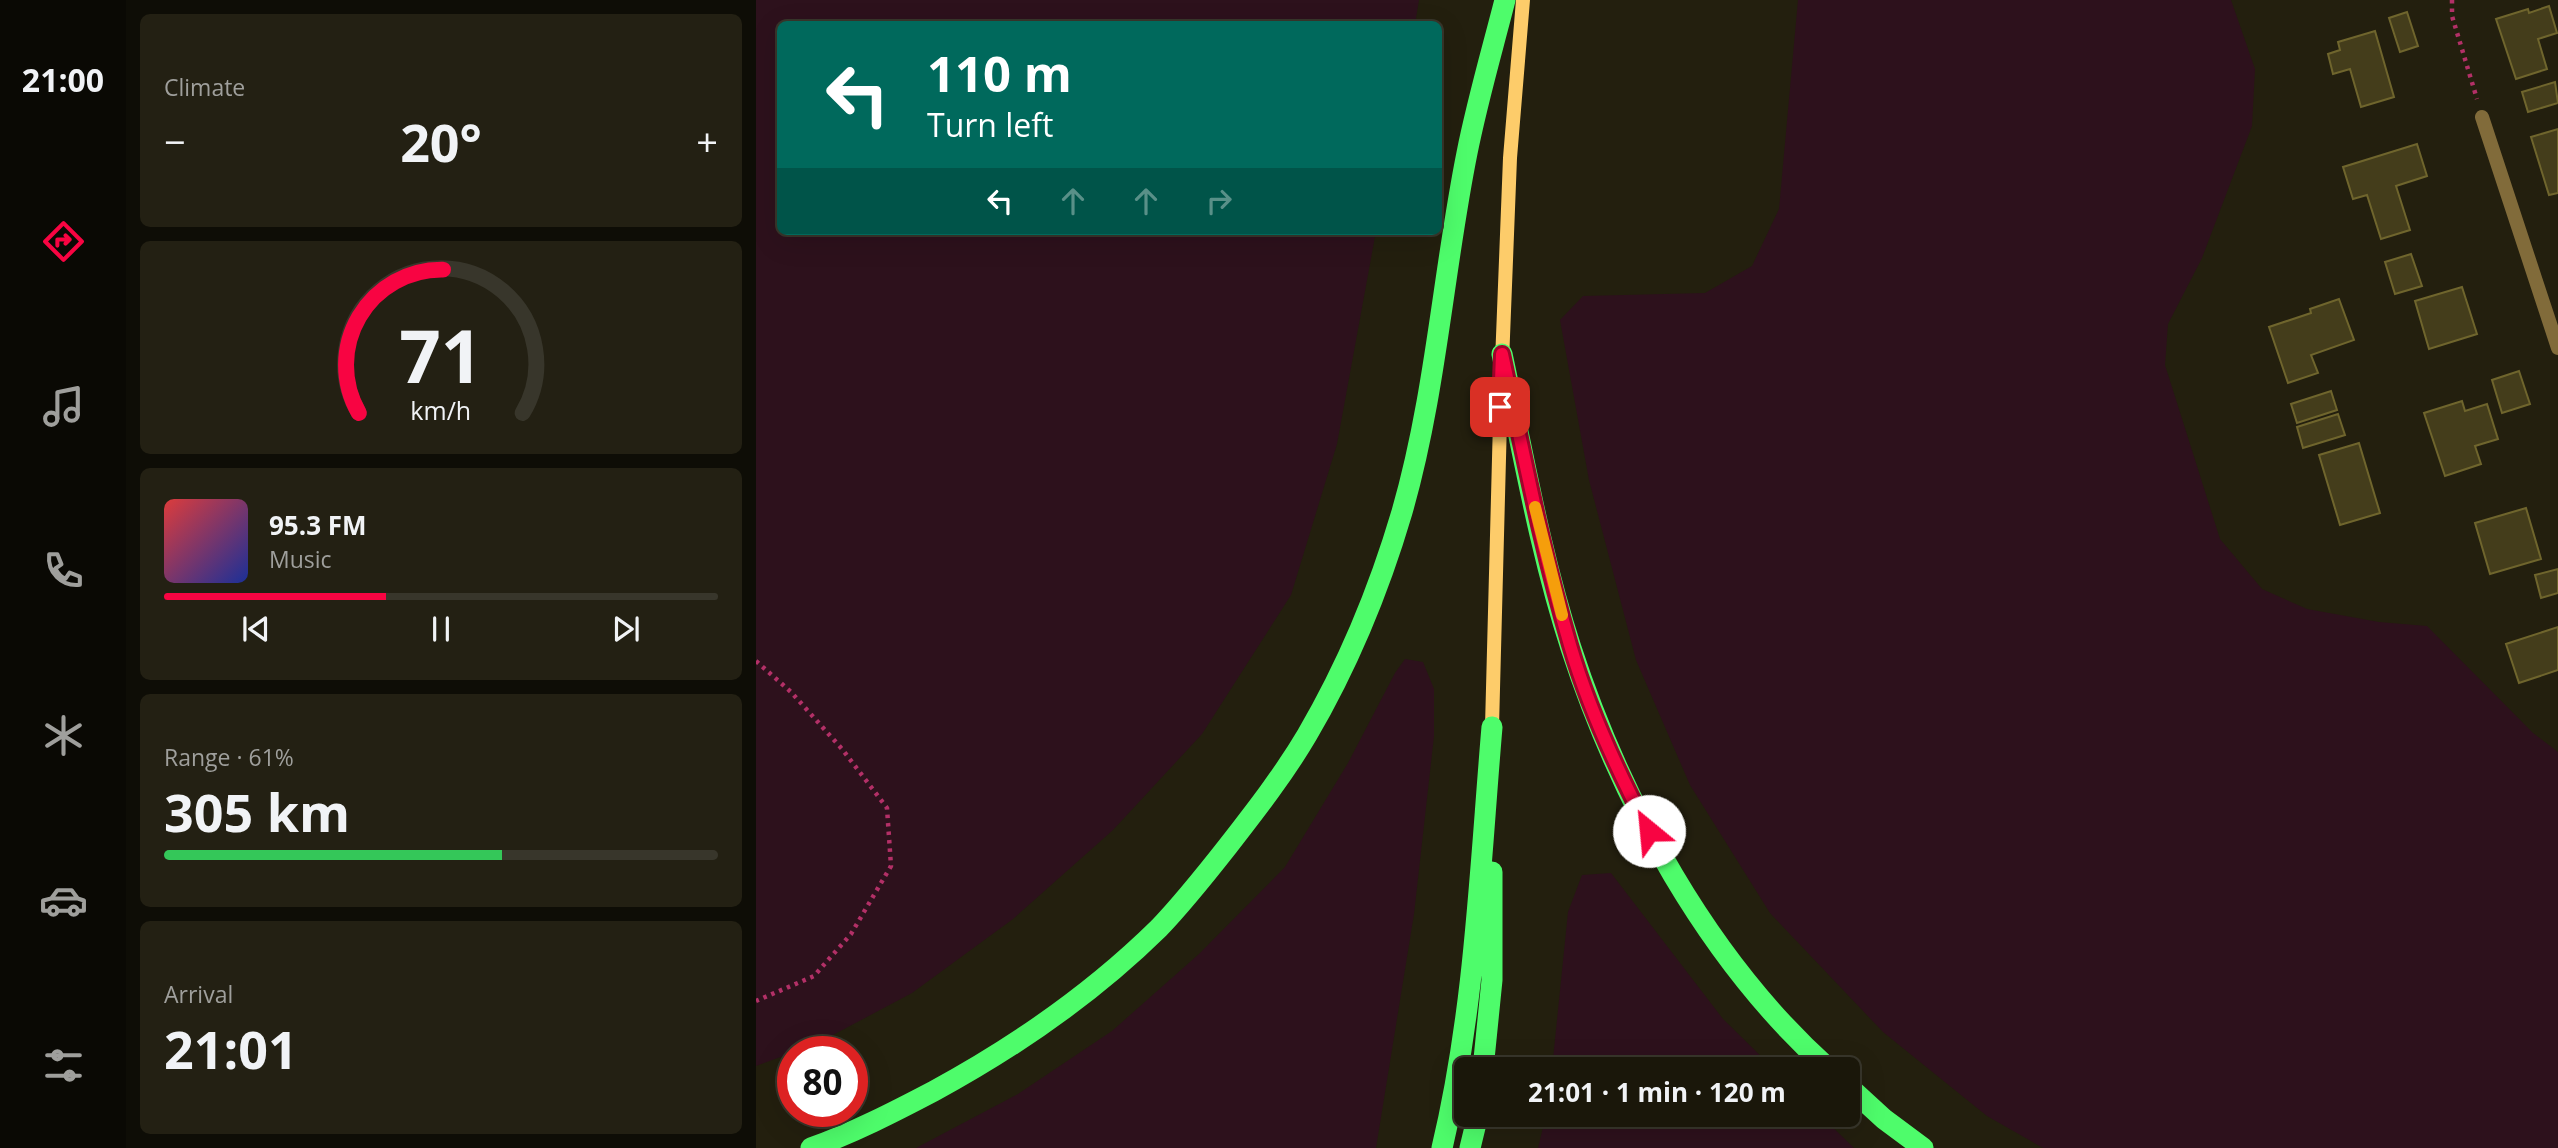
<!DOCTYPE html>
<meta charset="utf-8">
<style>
:root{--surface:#1a170a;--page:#232013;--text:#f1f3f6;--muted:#9f9f9c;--line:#38362b;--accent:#f80442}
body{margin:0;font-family:"Open Sans",sans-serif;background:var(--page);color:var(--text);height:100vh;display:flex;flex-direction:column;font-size:26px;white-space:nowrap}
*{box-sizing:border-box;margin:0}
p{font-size:23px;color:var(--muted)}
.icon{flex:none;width:38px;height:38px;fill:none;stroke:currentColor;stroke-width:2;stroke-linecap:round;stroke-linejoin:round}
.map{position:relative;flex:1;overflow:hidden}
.panel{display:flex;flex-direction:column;gap:14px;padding:14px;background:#0e0d06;width:630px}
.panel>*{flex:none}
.banner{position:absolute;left:21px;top:21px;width:665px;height:214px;border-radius:10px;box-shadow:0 7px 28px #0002,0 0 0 2px var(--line);background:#00695c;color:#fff;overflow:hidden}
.speed{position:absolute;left:21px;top:1036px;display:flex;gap:14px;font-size:35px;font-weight:700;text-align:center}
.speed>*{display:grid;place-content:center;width:91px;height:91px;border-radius:50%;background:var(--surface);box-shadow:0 7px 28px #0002,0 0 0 2px var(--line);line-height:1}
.speed .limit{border:10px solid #d22;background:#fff;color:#111}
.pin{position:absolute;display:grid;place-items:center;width:60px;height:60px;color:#fff;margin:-30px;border-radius:14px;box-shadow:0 4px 10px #0006}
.me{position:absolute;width:77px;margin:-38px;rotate:332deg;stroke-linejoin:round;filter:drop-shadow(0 0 5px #0008)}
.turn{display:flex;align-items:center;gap:24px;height:147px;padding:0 35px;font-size:32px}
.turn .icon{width:91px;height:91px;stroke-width:2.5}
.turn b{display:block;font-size:49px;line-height:60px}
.lanes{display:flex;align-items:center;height:66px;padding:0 35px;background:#0003;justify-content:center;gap:35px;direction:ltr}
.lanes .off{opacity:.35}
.big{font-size:52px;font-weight:700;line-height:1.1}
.panel .widget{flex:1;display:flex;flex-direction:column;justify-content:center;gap:10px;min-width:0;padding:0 24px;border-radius:10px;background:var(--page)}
.panel .dial{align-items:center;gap:0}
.dial svg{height:182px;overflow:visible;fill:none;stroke:var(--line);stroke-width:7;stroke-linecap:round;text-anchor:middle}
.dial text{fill:var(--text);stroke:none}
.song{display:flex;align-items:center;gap:21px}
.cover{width:84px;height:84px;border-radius:10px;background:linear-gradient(135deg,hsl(0 70% 55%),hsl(230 70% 35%))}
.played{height:7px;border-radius:4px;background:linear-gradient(90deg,var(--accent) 40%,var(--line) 40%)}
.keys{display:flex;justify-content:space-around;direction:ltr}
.heat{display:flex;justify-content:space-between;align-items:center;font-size:38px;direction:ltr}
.charge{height:10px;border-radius:5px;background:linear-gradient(90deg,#34c759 61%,var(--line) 0)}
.trip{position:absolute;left:698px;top:1057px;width:406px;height:70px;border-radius:10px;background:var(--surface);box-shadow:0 7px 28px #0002,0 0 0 2px var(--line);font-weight:700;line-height:70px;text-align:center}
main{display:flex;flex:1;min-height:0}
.tab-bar{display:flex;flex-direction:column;width:126px;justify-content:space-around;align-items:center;background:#0a0904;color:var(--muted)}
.tab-bar .icon{width:49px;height:49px}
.tab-bar .on{color:var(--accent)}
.tab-bar b{font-size:32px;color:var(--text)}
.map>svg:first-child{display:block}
</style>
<main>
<nav class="tab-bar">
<b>21:00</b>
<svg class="icon on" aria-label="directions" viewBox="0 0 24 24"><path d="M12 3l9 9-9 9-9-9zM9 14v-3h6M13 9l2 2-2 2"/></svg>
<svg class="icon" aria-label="music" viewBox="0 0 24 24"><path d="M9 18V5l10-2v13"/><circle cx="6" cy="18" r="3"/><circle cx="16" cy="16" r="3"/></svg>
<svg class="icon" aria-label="phone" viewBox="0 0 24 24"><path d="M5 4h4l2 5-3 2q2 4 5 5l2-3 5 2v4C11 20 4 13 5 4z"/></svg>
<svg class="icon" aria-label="climate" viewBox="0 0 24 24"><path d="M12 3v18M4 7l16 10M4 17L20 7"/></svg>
<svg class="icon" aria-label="car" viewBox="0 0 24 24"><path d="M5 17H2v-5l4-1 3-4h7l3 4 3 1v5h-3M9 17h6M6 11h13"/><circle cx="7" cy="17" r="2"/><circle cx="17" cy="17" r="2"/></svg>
<svg class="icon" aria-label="filters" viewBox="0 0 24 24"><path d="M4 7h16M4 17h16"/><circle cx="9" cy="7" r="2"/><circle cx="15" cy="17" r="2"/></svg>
</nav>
<section class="panel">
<div class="widget"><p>Climate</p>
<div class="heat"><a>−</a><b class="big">20°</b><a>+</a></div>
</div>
<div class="widget dial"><svg viewBox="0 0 100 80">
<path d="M14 69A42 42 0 1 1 86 69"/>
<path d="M14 69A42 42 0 0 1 51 6" stroke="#f80442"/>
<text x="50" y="56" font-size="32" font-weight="700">71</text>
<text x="50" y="72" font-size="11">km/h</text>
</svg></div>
<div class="widget">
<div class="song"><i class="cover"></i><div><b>95.3 FM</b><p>Music</p></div></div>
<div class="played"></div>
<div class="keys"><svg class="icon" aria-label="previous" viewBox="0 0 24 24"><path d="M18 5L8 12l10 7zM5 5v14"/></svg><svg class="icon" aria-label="pause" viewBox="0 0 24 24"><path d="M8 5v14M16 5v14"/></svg><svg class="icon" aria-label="next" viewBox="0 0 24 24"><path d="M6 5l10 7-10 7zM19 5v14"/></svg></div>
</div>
<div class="widget"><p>Range · 61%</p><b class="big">305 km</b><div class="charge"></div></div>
<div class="widget"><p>Arrival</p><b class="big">21:01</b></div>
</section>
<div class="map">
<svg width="1802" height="1148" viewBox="0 0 1802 1148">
<rect width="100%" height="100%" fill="#231f0e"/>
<!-- green -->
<path fill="#2d111c" d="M0,0H663L659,24H24V231H620L581,444L535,595L446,734L357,830L257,919L156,993L60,1044L0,1066Z
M1042,0H1475L1499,69L1496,126L1446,258L1412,324L1409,365L1464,539L1506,589L1551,609L1623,622L1671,626L1777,733L1802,752V1148H1287L1231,1116L1127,1032L1014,913L934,785L880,660L833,480L804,320L827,296L949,293L996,266L1023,209Z
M649,659L667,662L678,689V736L658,914L620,1148H160L262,1094L356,1031L443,954L529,867L592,763L639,673Z
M855,873L967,1019L1018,1069H796L812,912L826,875Z
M790,1115H1064L1098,1148H782Z"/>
<!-- building -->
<path fill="#443d1b" stroke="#6f652d" stroke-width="2" d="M1793,6L1801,33L1782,39L1791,69L1760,79L1740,19L1772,9L1773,13Z
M1651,12L1662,46L1644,52L1633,18Z
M1619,31L1638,97L1605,107L1594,69L1577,74L1572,54L1584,50L1582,42Z
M1799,82L1802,103L1772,112L1766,92Z
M1802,129V193L1793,195L1775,137Z
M1661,144L1671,176L1640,186L1654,230L1625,239L1611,195L1597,199L1587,167Z
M1655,254L1666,286L1639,294L1629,262Z
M1706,287L1721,334L1673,349L1659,301Z
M1583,299L1598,340L1555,355L1562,373L1532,383L1513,327L1555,313L1554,309Z
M1763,371L1774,404L1746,413L1736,380Z
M1575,391L1581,410L1541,423L1535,404Z
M1706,401L1709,411L1731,404L1742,439L1719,446L1725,464L1689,476L1668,413Z
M1582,414L1589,435L1547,448L1541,427Z
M1603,443L1624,513L1584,525L1563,455Z
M1770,508L1785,559L1734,574L1719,523Z
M1802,569V593L1785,598L1779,575Z
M1802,627V670L1763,683L1750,644Z"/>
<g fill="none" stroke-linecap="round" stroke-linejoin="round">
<!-- path -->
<path stroke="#b33067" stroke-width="4.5" stroke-dasharray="3.5 5" stroke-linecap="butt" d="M1696,0V16L1721,99
M0,661L35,692L86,749L131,808L135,866L95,934L58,976L0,1001"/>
<!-- street -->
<path stroke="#816b3a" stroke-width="14" d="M1726,117L1802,348"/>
<!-- secondary -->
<path stroke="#fdcc6a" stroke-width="14" d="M746,362L754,158L767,0
M736,727L745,382"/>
<!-- highway -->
<path stroke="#4efc6b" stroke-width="21" d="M746,354C767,452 784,553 815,648C865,801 952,961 1073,1069
M727,1069L736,980V872
M1092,1086L1128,1119L1167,1148
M55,1148C97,1133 138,1112 178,1091C259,1047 337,993 403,928C428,902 450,874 472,846C500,810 528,774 551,735C592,665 623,590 646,512C680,394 687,272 711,153C721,102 736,51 749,0
M686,1148C719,1010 724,867 736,727
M714,1148L722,1115"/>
</g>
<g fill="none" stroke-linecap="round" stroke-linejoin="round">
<!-- route casing -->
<g stroke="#a1032b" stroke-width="18">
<path id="route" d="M744,407L746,354C767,451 786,550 814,645C833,710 862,772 893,831"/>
</g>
<!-- route -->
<use href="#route" stroke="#f80442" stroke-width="12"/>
<!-- slow -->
<path stroke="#f59e0b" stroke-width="12" d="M779,507L806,615"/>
</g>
</svg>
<div class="speed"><div class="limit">80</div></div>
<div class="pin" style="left:744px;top:407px;background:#d93025"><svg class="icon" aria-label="arrive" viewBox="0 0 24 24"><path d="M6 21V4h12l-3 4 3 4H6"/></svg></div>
<svg class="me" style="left:893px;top:831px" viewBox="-20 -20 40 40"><circle r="19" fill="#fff"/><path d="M0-13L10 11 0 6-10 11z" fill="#f80442"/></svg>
<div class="trip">21:01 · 1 min · 120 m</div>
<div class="banner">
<div class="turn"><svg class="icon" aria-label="left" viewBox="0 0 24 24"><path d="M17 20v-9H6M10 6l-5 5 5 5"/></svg><div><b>110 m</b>Turn left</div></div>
<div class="lanes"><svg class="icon" aria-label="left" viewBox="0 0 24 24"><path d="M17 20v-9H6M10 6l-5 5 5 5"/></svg><svg class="icon off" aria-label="ahead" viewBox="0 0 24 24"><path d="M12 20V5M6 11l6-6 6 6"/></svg><svg class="icon off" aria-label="ahead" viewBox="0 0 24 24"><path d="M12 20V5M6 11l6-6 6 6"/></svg><svg class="icon off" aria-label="right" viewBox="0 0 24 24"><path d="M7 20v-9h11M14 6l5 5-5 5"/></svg></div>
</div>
</div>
</main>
